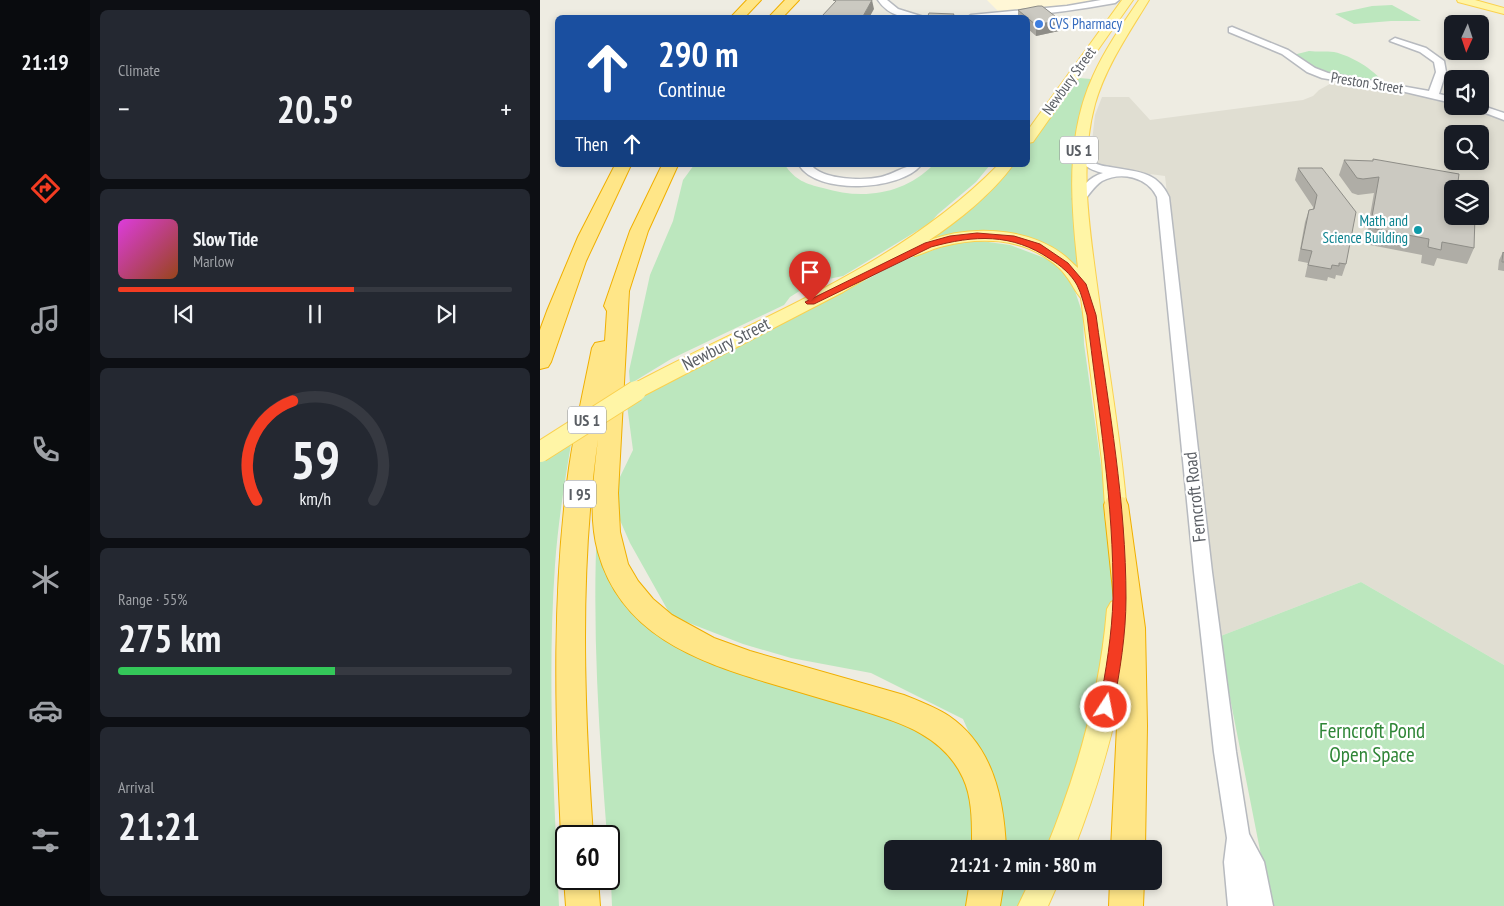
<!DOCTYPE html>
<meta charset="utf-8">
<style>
:root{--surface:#171b24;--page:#242831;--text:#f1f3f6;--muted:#9ea1a6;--line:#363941;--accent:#f33c22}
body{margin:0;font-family:"PT Sans Narrow",sans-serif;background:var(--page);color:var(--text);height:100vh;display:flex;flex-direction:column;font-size:19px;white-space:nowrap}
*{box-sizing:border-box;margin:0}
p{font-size:16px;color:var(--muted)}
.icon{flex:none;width:28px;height:28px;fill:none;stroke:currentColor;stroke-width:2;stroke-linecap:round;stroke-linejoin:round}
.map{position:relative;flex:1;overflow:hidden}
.details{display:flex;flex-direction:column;gap:10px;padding:10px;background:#0d0f14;width:450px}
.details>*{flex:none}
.top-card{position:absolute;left:15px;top:15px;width:475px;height:152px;border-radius:8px;box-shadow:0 2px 8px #0003;background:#1a4fa0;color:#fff;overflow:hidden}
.needle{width:32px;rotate:183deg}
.fabs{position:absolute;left:904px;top:15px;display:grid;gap:10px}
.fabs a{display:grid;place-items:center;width:45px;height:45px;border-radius:8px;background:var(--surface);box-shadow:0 2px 8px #0003;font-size:25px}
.speed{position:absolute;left:15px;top:825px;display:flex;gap:10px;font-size:25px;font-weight:700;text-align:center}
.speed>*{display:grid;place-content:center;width:65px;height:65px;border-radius:50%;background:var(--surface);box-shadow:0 2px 8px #0003;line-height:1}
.speed .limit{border:2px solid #111;border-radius:8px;background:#fff;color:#111}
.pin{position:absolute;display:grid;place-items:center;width:42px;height:42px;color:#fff;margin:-51px -21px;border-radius:50% 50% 50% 0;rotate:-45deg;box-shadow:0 0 5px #0007}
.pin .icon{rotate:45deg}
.me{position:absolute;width:55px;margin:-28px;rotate:11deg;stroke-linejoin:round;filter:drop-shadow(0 0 4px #0008)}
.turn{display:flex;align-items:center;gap:18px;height:105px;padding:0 20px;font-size:22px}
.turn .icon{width:65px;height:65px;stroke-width:2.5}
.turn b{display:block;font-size:35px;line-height:42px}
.then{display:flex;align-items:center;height:48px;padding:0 20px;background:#0003;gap:10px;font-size:19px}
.big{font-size:38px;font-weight:600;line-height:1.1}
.details .card{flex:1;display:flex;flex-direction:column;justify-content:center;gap:8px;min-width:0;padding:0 18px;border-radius:8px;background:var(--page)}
.details .dial{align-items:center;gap:0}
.dial svg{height:130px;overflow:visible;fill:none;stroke:var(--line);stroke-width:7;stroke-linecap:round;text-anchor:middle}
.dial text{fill:var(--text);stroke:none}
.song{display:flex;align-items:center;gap:15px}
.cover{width:60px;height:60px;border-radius:8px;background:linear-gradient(135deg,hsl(300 70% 55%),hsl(20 70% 35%))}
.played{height:5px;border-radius:2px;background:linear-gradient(90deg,var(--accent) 60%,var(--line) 60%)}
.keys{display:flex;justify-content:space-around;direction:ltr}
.heat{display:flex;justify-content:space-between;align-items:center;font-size:28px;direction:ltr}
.charge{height:8px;border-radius:4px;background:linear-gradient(90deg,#34c759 55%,var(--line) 0)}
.trip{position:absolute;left:344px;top:840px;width:278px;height:50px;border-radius:8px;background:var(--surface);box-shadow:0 2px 8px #0003;font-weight:600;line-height:50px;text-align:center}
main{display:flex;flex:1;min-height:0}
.tab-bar{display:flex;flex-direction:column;width:90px;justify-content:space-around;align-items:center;background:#090b0e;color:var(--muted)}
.tab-bar .icon{width:35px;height:35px}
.tab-bar .on{color:var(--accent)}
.tab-bar b{font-size:22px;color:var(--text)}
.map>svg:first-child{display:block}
</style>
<main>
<nav class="tab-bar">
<b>21:19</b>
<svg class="icon on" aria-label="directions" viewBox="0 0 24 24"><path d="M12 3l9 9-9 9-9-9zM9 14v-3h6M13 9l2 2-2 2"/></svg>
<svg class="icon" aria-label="music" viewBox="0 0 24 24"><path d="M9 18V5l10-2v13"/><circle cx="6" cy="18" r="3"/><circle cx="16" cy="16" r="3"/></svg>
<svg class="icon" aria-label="phone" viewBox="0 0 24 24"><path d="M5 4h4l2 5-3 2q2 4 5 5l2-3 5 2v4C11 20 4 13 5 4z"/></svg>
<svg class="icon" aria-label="climate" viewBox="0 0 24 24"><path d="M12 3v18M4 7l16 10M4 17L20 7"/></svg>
<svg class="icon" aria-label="car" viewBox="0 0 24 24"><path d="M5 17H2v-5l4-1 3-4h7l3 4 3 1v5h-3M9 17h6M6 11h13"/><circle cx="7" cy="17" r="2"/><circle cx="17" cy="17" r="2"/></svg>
<svg class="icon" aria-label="filters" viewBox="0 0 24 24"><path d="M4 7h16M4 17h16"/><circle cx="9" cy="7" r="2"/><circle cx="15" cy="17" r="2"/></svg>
</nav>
<section class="details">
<div class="card"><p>Climate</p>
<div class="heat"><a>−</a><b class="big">20.5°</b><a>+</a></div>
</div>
<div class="card">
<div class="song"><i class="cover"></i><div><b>Slow Tide</b><p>Marlow</p></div></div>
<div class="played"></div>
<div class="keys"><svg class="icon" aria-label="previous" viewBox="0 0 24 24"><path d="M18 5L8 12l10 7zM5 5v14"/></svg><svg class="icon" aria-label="pause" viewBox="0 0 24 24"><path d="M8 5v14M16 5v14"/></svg><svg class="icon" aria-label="next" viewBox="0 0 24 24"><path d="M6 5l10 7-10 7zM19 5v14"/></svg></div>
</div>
<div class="card dial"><svg viewBox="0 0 100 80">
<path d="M14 69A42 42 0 1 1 86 69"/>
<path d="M14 69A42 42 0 0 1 36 8" stroke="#f33c22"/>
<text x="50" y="56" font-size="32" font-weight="700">59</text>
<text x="50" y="72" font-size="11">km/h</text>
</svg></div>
<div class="card"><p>Range · 55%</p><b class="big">275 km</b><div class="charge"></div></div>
<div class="card"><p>Arrival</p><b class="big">21:21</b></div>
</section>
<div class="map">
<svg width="964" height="906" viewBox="0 0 964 906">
<rect width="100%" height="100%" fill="#eeece2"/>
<!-- commercial -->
<path fill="#fff7d6" d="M447,0H564L506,10L461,14Z"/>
<!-- education -->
<path fill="#e0ded2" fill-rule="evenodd" d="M797,80L883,94L912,102V106H926L964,119V665L821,582L678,637L625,176L565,168L558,166L550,159L555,115L562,97H589L610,120L763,100L773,96L779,90ZM912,134H940V161H912ZM912,189H940V216H912Z"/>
<!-- green -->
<path fill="#bce7be" d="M852,5L881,21H851L814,24L795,14L832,6Z
M769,51C777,52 786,51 794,52C812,56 833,69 844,83L772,72L755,57L757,54Z
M539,78L551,79L541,111L538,267L471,235L383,244L473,165H488V146Z
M154,165H245C255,180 266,184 283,188C322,200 363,195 393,165H450L436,182L398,214L390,223L303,276L274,282L250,297L244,305L131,359L90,384L89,371L110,275L133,221L143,180Z
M441,241L470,245L510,260L532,282L543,315L544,344L566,501L573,587L568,657L558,719L510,849H462L438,753L423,719L331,673L251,658L203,644L131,616L90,543L79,518V479L93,450L87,405L215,336L292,298L361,261L414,243Z
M32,438C25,480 18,522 15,565C7,679 14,793 19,906H0V460Z
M57,525L90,608L373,720L421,760L442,849H352V881H438L433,906H72L69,836H67C59,733 52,629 57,525Z
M821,582L964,665V906H731L678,637Z
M457,881H496L482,906H453Z"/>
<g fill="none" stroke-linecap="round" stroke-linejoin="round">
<!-- minor casing -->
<g stroke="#b7babf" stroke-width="3">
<path id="minor" d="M338,0H347L358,9L387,18C367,18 350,18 338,0Z
M561,0H579L575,3C526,12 477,18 427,18L431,15L527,6Z
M692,27L748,50L775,68L788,73L889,91L896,72L894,62L880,52L850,41L855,38L886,48L904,61L906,72L899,94L912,97V103L861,91L782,78L767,72L742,54L689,32V28Z
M940,105L964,113V120L927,106Z
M540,146L544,147C547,151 548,157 551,160C556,165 563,166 570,167C595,172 617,170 629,197L672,572L696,752L709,834L724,862L733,906H688L684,862L687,838L674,752L654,572L617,197C608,177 581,171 562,181C554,186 549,195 543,202H535L533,199C541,188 549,177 563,173C547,169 541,164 534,149Z
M259,165H271C282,180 324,181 341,177C357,173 363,165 381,165C360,191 277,195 259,165Z"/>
</g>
<!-- major casing -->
<g stroke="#fad14f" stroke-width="2">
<path id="major" d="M582,0H593L493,142L488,143V130Z
M599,0H609C589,33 566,66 555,104C539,163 549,225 557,285C566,354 578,422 585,491L588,522L585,528L577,531L569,528L566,522L562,461L541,298C535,292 532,283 526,276C522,270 515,264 509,260C480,238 439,237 404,246C394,248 385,253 375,256L369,253L303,292L103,396L96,398L89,396L87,391L89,386C215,318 356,269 458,165H473C453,193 417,222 388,241C428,225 485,227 521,253C527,257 532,263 538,268C531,204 525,137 553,76C565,49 582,25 599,0Z
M917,0H935L964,8V14L918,2Z
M579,599L587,602C594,616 589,636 587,651C579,719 559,784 534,849H506C538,771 560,693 567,609L571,602Z
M490,881H519L508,906H478Z"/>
</g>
<!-- highway casing -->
<g stroke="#f0af00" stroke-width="2">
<path id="highway" d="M207,0H221L204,18H190Z
M245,0H259L242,18H228Z
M75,165H91L46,261L11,362L8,367L0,369V330L7,311L38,237Z
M122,165H138L108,231L89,291L78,493L80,532L88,564L98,581L113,599L132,615L174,638L210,651L364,695C379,701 395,707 409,716C453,746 464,799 466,849H432C432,826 433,799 423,778C403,735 361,723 320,710C290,701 259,692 229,683C155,661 81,634 58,552C48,516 54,475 58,439C39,571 44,704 53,836H26L25,848L21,836C15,713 12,589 29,468C35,427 44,388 52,348L55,343L65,341L67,311L64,306L90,231Z
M576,495L585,498L588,505L605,628L607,726L605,849H571L577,726V628L564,505L567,498Z
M26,874V879H58L60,906H26L24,879Z
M430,881H464L460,906H426Z
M570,881H604L603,906H569Z"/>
</g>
<!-- minor -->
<use href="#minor" fill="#fff" fill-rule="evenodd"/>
<!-- major -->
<use href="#major" fill="#fff5a6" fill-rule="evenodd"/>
<!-- highway -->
<use href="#highway" fill="#ffe688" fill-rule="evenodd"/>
<!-- major-bridge casing -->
<g stroke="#fad14f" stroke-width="22" stroke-linecap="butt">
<path id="major-bridge" d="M0,452L96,391"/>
</g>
<!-- major-bridge -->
<use href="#major-bridge" stroke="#fff5a6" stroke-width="20"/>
</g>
<!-- wall -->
<path fill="#afada6" d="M478,10L519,31L496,36L488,29V18H478Z
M804,160L912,189L934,248L927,264L897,258L894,266L881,263L882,255L825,244L834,193L818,195L812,193L799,175Z
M758,168H782L806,264L802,276L796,275L795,279L788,277L787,281L765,277L768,263L758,261L765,222L769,210L773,209V207L755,180Z
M963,252L964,253V271L958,270L959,260Z"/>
<!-- shaded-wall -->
<path fill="#8e8d87" d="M332,0L334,9L329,18H322Z
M520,20L519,31L496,36V25Z"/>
<!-- building -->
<path fill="#cbc9c1" stroke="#8e8d87" d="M293,0H332L322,18H293L282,16L296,1Z
M498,6H502L520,20L496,25L478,10Z
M389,13L414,14L412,18H387Z
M833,159L919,174L917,189H912V216H935L934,248L902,242L901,250L888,247L889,239L830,228L839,177L823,179L817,178L804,160L833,161Z
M758,168H782L816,212L806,264L799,263V266L792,265L791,269L768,265L772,251L761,249L769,210L774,209L777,195Z
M963,252L964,253V262H962Z"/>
<!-- route -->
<path fill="#f33c22" stroke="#9e2716" d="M437,233L474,236L500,244L528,263L546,284L556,315C569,409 586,503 586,598C586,634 580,671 573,707L571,712L566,714L561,712L559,707C566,671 572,634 573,598C574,503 558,409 547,315C544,306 542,294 537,285C531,274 520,265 510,259C472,233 434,235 391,247L274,304H267L265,302L385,243L410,236Z"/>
<!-- markers -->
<circle fill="#3f7fe0" stroke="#fff" stroke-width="2" cx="499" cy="24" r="5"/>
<circle fill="#0f9aa8" stroke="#fff" stroke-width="2" cx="878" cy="230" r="5"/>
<g text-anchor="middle" stroke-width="4.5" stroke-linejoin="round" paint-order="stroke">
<!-- far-shop labels -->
<g font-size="15" fill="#366cbe" stroke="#fff" text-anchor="start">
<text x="509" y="29">CVS Pharmacy</text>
</g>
<!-- far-street labels -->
<g font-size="15" fill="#5a5e64" stroke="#fff">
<text transform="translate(529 81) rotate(-54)" y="5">Newbury Street</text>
<text transform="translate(827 83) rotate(9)" y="5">Preston Street</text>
</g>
<!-- far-culture labels -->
<g font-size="15" fill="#0d838f" stroke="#fff" text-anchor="end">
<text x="868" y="226">Math and<tspan x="868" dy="17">Science Building</tspan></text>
</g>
<!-- shield labels -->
<g fill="#fff" stroke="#8c8e92" stroke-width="1">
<rect x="520" y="136.5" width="38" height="27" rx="4"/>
<rect x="28" y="406.5" width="38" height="27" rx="4"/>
<rect x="24" y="480.5" width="32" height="27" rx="4"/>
</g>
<g font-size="16" font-weight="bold" fill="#5a5e64">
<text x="539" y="156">US 1</text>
<text x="47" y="426">US 1</text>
<text x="40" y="500">I 95</text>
</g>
<!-- street labels -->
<g font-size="18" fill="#5a5e64" stroke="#fff">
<text transform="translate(186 344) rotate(-27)" y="6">Newbury Street</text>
<text transform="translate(655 497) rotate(-96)" y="6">Ferncroft Road</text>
</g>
<!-- near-park labels -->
<g font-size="21" fill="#2f8637" stroke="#fff">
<text x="832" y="738">Ferncroft Pond<tspan x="832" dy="24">Open Space</tspan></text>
</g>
</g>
</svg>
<div class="fabs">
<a><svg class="needle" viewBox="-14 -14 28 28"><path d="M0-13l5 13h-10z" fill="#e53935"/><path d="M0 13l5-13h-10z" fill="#9ea1a6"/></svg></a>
<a><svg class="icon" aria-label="sound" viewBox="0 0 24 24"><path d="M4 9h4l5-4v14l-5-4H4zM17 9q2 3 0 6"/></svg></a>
<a><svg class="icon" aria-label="search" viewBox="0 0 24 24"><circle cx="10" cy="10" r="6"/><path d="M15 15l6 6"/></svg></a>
<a><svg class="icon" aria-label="layers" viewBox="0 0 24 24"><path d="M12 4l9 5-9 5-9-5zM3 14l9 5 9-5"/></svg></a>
</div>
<div class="speed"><div class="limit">60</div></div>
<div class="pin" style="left:270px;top:302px;background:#d93025"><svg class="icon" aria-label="arrive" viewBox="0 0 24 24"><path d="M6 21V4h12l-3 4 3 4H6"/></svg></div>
<svg class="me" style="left:566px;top:707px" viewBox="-20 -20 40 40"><circle r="17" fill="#f33c22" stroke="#fff" stroke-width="3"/><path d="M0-11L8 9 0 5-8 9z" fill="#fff"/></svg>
<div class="trip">21:21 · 2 min · 580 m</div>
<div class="top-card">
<div class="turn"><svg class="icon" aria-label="ahead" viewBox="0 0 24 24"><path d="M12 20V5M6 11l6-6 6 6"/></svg><div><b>290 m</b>Continue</div></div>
<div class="then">Then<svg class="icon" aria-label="ahead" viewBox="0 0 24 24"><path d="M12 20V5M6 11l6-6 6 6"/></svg></div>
</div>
</div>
</main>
